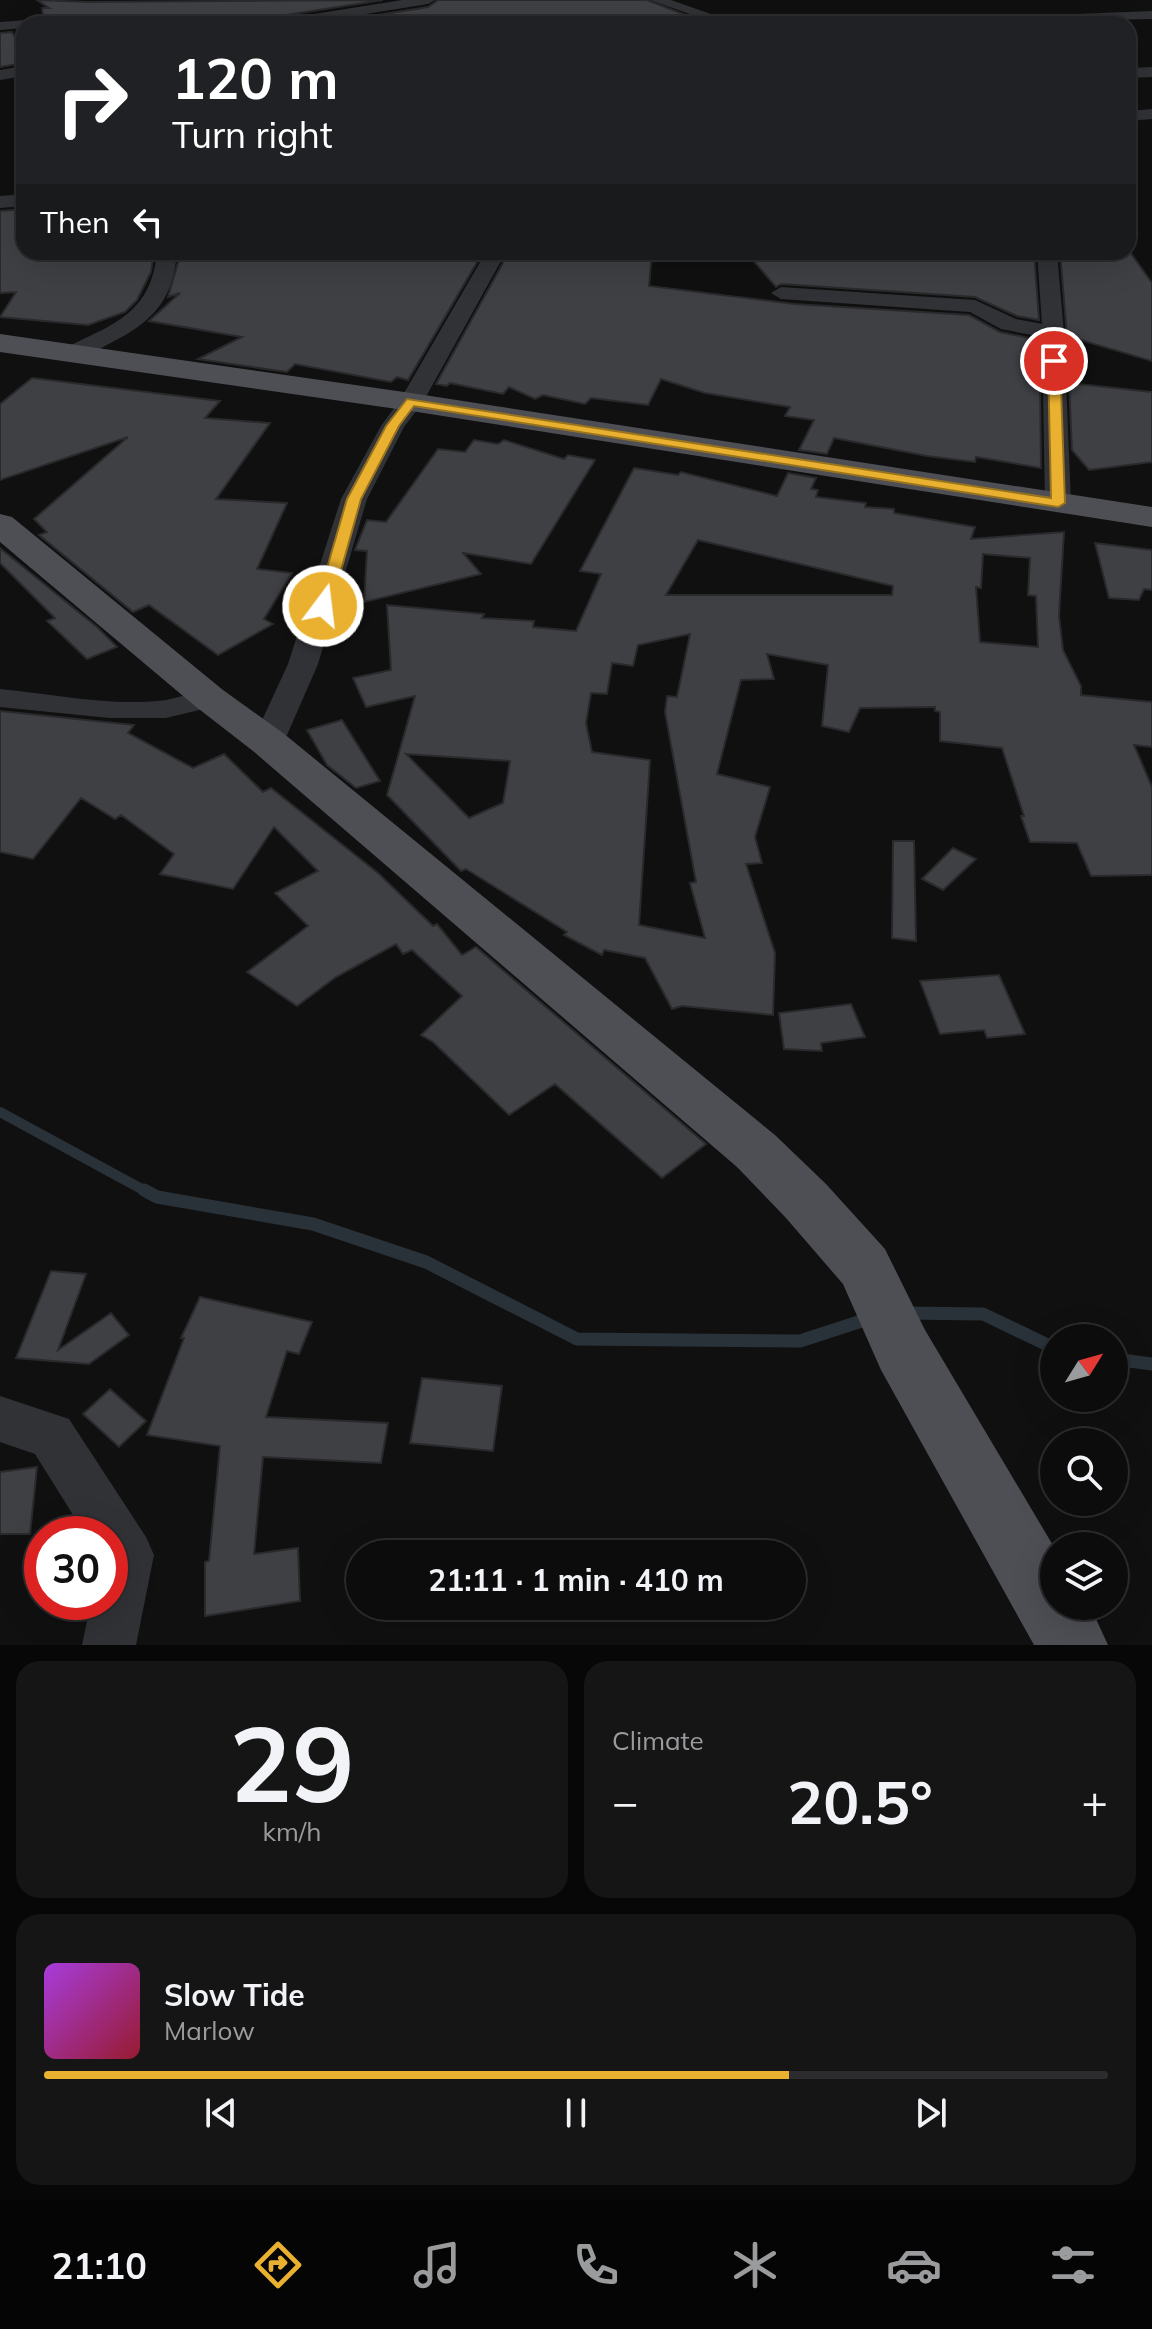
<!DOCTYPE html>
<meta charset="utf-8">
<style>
:root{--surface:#0c0c0d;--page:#151516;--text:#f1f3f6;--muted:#9a9b9d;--line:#2c2c2e;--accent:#eab130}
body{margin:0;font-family:Mulish,sans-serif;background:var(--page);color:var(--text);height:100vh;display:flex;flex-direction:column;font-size:30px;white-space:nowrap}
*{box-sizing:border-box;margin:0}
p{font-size:26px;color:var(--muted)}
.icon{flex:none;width:44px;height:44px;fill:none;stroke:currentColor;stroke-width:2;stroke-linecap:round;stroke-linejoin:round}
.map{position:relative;height:1645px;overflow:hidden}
.side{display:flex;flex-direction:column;gap:16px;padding:16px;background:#070707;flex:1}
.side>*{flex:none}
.guide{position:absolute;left:16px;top:16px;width:1120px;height:244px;border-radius:24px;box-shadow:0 8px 32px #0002,0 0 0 2px var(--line);background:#202124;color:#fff;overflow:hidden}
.needle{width:52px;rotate:53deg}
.tools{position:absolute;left:1040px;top:1324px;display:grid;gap:16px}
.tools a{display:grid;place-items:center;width:88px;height:88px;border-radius:50%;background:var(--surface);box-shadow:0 8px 32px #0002,0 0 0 2px var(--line);font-size:40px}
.speed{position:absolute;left:24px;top:1516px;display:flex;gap:16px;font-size:40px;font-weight:700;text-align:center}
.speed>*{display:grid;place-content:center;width:104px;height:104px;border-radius:50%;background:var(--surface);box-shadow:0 8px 32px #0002,0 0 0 2px var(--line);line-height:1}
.speed .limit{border:12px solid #d22;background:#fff;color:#111}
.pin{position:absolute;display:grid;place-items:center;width:68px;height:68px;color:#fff;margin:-34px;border:4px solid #fff;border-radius:50%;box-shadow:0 2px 8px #0007}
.me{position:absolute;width:88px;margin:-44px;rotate:15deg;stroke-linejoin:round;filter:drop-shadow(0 0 6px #0008)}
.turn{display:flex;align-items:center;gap:28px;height:168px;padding:0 24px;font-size:36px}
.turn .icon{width:104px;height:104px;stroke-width:2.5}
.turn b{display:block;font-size:56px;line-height:68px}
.then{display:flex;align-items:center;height:76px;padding:0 24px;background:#0003;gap:16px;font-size:30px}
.big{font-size:60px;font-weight:700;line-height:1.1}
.side .tile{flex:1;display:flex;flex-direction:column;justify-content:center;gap:12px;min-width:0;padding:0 28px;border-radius:24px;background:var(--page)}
.side .dial{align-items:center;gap:0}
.dial b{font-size:104px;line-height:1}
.song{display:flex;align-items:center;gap:24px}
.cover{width:96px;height:96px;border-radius:12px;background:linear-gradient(135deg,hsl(280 70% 55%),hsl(350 70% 35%))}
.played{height:8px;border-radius:4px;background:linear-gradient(90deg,var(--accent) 70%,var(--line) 70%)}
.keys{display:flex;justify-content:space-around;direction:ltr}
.heat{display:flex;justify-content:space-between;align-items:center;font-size:44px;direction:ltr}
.side .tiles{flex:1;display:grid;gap:16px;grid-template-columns:1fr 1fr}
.tile:last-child{grid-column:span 2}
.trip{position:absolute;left:346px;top:1540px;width:460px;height:80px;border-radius:40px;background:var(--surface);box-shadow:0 8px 32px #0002,0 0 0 2px var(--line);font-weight:700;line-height:80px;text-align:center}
.tab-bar{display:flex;height:128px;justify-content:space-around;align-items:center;background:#050505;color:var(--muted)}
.tab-bar .icon{width:56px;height:56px}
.tab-bar .current{color:var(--accent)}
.tab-bar b{font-size:36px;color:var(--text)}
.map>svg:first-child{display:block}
</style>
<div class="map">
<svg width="1152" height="1645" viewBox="0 0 1152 1645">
<rect width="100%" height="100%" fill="#101011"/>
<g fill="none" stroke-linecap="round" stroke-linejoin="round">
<!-- stream-far1 -->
<path stroke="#2a3239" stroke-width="10" d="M0,1112L147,1192"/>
<!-- stream -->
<path stroke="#2a3239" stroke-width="13" d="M144,1190L157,1197L313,1224L426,1262L577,1339L800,1341L871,1318
M905,1313L983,1314L1054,1348
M1114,1359L1152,1364"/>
</g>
<!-- building -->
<path fill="#3f4044" stroke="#2a2a2d" stroke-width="2" fill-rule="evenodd" d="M37,0L87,2L383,0L229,24L222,21L64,24L61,16H43L42,8H49Z
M438,0H647L709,24H322L428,7Z
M12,32L24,53V63L0,67V33Z
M24,209V252H154L151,272L137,300L125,312L88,325L0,317L16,292L0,293V211Z
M202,252H483L408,380L397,377L391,382L295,364L287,372L198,359L242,337L149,321L180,293L168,297L179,259Z
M509,252H652L649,286L794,304L969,315L1000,332L1029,338L1040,378L1041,468L976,457L975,462L927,456L834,438L827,454L799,450L814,420L785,416L790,407L705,393L661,379L648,405L591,398L585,404L543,395L535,399L509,387L503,394L450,383L447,386L436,384Z
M746,252H1034L1039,320L1017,316L975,297L781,284L776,287Z
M1060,252H1130L1152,283V361L1067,336Z
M32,378L220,401L205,418L270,423L216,499L287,503L257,569L292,573L264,619L273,624L218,655L149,605L133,612L39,535L47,532L34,519L128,437L0,480V404Z
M1069,383L1152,392V462L1089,470L1072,450Z
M474,440L498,444L504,440L564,459L568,455L595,460L531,564L463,553L481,574L364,602L367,551L355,550L367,520L386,522L438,449L465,452Z
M634,468L678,475L681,472L777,496L788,473L816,478L811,489L818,490L816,497L866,503L865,507L894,509V513L975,527L971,539L1064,532L1059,616L1063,650L1081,686V695L1152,702V747L1134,745L1152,787V875L1091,876L1077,843L1030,842L1021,816H1024L1002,748L940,741V712L935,711V707L860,708L849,732L822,726L828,665L767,654L774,679L741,680L717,774L770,787L755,837L762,863L746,864L775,953L773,1015L682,1006L672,1009L645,958L604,950L602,955L564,935L567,932L466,869L461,871L387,795L415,696L366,707L353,678L391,670L387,605L484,614L482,618L534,621L533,627L576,631L601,574L580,571ZM698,540L893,586L892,595H666ZM983,554L1030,558L1028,595L1036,596L1038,647L980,642L976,587L981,588ZM690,634L677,697L667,696L665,712L696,882L690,883L705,938L639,925L650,760L592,752L586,723L591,693L607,694L612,663L633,666L638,645ZM406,754L510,761L503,803L469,818Z
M1095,543L1152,550V590L1144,589L1139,600L1109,598Z
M0,548L97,627L117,647L87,659L47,621L55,618L0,563Z
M0,711L134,725L128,733L193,768L224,754L263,792L271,788L378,873L433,926L437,924L462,955L476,947L706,1144L662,1178L555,1084L509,1115L433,1042L421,1035L462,996L412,950L403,954L396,944L336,977L297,1006L247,972L308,926L275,893L318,871L274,827L233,889L160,874L174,854L121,815L115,819L81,798L33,859L0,852Z
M342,720L380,781L356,788L327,765L307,730Z
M893,841H914L916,941L892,938Z
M953,848L976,859L943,890L922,879Z
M999,975L1025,1034L987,1038L984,1030L940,1034L920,981Z
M851,1004L865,1037L821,1043L822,1051L784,1049L779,1013Z
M51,1271L86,1274L58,1350L111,1313L129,1335L89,1364L16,1358Z
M200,1297L312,1322L299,1354L287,1351L266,1417L388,1423L381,1463L263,1457L254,1554L298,1548L300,1601L205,1616V1562L209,1561L220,1446L147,1435L184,1338H181Z
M422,1378L502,1386L493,1451L410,1443Z
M110,1389L146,1421L119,1447L83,1414Z
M37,1467L30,1534H0V1472Z"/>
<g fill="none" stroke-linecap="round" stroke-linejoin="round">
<!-- minor -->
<path fill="#313236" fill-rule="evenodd" d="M402,0H435L428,4L303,24H270L277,20Z
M650,0H671L739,24H718Z
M1152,11V19L922,24L929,20Z
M55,18L60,19L61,24H24V28L0,30V22Z
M24,66V76L0,80V70Z
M1152,67V77L1128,78V68Z
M1152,109V119L1128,121V111Z
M24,194V206L0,208V196Z
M157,252H177C173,305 149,324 103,347C91,353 81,360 67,357L64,352L67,347C117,323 151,312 157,252Z
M486,252H506L423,402L404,427L367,499L318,664L284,742L279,749L268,752L257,749L252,742L288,664L341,499L381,426L400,400Z
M1037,252H1057L1064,333L1071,503L1067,509H1049L1045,503L1042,337L1001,329L970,312L781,299L771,293L781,287L975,300L1016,319L1042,324Z
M0,689C53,694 112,707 166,700C185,697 201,687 220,691L224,698L220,705L166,718H110L0,707Z
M0,1396L69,1419L146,1537L154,1555L136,1645H82L91,1602H110V1534H85L35,1454L0,1442Z"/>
<!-- major -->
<path fill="#4d4f55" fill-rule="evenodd" d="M0,334L411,393L1152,507V527L411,411L0,352Z
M0,514L12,517L223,690L283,733L775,1135L826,1184L885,1249L925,1330L1054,1547V1606H1090L1108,1645H1034L881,1370L843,1284L786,1218L737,1167L253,751L195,706L0,542Z"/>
</g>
<!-- route -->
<path fill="#eab130" stroke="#98731f" stroke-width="2" d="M1054,357L1060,361L1065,503L1058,507L414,406L399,426L361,499L331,606L323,611L316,606L347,499L386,426L407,399L1051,498L1048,361Z"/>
</svg>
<div class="tools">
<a><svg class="needle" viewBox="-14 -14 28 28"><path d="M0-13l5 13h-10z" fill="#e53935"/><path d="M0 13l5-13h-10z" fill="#9a9b9d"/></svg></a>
<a><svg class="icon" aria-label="search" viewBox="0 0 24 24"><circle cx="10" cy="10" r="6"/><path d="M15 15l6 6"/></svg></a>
<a><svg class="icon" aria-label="layers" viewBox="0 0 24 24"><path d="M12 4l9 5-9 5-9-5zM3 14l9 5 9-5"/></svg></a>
</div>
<div class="speed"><div class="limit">30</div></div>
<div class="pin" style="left:1054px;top:361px;background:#d93025"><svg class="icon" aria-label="arrive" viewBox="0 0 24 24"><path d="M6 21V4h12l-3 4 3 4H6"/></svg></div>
<svg class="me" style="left:323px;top:606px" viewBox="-20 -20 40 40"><circle r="17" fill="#eab130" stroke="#fff" stroke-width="3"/><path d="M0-11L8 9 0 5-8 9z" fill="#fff"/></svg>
<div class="trip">21:11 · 1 min · 410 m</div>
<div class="guide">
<div class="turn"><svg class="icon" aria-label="right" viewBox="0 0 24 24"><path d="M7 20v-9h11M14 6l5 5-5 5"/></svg><div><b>120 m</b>Turn right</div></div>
<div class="then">Then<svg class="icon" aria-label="left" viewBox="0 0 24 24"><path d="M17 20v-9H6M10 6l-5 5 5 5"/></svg></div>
</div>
</div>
<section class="side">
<div class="tiles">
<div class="tile dial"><b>29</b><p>km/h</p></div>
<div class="tile"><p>Climate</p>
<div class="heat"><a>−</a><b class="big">20.5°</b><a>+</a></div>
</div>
<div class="tile">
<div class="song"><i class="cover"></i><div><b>Slow Tide</b><p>Marlow</p></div></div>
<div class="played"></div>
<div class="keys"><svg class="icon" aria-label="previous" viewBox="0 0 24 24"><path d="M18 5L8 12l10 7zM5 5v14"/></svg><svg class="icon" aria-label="pause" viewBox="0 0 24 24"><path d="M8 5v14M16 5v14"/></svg><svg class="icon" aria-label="next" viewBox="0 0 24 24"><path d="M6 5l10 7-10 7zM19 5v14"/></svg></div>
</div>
</div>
</section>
<nav class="tab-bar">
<b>21:10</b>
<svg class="icon current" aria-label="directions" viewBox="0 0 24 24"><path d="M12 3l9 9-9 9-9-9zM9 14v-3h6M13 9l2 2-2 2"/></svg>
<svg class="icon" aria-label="music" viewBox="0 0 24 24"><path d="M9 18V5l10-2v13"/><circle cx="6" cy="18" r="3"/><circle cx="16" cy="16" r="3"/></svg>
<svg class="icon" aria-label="phone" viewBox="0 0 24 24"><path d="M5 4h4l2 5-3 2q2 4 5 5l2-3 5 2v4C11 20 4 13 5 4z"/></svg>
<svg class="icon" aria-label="climate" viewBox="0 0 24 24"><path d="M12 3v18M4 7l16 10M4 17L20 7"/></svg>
<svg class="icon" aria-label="car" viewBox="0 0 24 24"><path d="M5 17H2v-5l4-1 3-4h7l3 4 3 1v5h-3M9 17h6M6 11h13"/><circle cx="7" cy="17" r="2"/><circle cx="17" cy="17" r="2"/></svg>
<svg class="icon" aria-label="filters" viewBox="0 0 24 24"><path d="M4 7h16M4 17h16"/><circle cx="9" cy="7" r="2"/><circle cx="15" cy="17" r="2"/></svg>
</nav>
